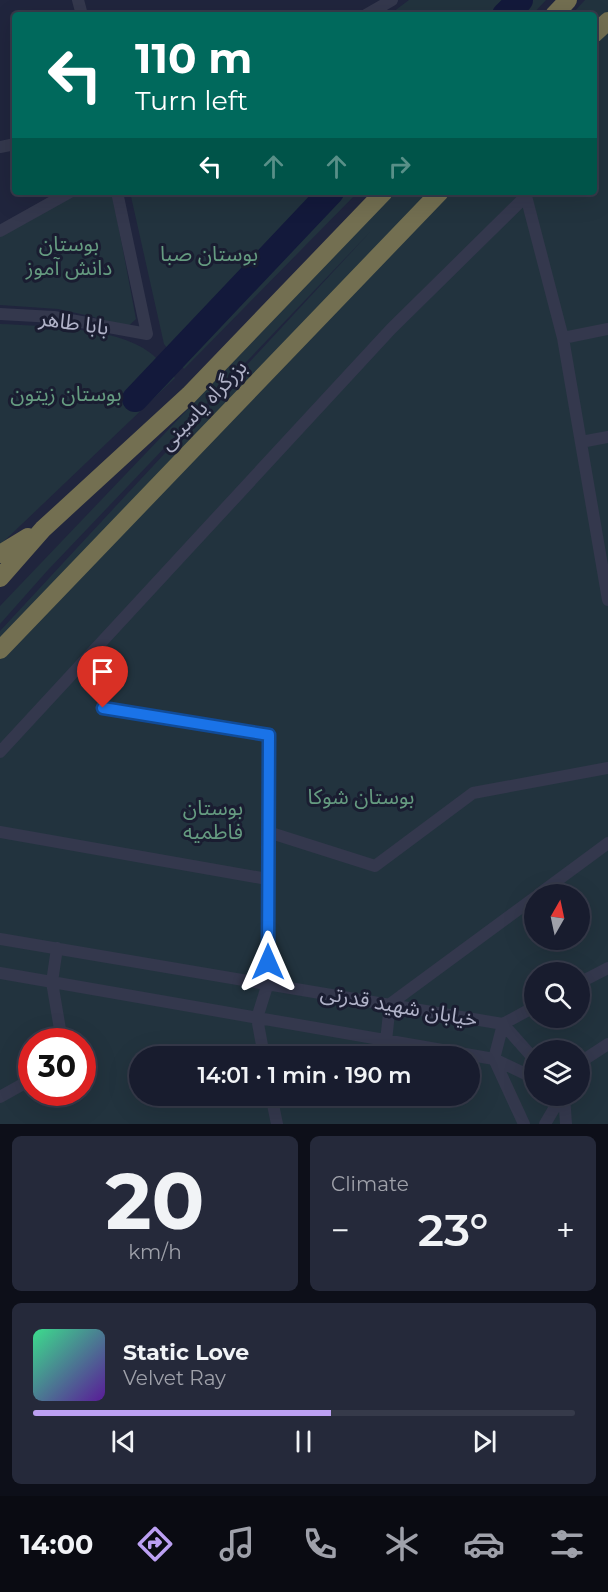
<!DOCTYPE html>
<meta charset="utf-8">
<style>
:root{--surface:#181c2e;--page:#25293a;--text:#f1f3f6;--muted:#9fa1aa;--line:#363a4a;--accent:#bca0f2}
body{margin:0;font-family:Montserrat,"Noto Sans Arabic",sans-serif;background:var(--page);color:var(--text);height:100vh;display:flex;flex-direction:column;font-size:22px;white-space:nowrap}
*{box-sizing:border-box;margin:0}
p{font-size:20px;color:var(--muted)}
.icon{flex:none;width:33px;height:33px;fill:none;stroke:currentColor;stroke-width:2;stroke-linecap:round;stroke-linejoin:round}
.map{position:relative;height:1124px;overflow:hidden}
.drawer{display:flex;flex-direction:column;gap:12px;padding:12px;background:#0d0f19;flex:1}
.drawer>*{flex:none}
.top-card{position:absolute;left:12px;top:12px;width:585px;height:183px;border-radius:6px;box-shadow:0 6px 24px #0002,0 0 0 2px var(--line);background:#00695c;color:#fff;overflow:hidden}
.needle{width:39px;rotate:9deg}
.tools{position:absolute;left:524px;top:884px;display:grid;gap:12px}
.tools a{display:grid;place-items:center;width:66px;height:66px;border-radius:50%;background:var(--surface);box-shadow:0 6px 24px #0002,0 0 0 2px var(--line);font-size:30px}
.speed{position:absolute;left:18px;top:1028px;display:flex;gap:12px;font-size:30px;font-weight:700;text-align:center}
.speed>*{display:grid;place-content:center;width:78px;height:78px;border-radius:50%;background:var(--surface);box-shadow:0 6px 24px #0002,0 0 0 2px var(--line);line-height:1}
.speed .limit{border:9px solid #d22;background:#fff;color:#111}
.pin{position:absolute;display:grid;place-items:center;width:51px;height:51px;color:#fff;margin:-62px -26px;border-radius:50% 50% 50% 0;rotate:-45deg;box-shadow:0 0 6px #0007}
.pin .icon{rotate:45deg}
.me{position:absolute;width:66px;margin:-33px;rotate:0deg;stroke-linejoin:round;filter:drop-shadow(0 0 4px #0008)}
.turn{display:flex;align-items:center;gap:21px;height:126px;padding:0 24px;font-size:27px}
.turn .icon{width:78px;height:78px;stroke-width:2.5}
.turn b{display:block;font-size:42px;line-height:51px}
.lanes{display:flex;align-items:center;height:57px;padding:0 24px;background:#0003;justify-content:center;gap:30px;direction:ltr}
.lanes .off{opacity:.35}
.big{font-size:45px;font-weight:600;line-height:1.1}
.drawer .tile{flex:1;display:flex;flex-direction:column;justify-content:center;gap:9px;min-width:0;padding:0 21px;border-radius:9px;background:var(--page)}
.drawer .dial{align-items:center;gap:0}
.dial b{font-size:78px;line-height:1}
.song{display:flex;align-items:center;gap:18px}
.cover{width:72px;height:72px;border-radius:9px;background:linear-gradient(135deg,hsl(150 70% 55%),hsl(270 70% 35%))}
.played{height:6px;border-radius:3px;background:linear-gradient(90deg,var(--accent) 55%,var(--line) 55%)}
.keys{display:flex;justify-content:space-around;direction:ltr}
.heat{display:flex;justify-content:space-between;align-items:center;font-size:33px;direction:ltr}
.drawer .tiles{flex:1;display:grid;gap:12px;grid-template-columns:1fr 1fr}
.tile:last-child{grid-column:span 2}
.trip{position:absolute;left:129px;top:1046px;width:351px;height:60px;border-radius:30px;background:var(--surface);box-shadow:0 6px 24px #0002,0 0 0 2px var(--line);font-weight:600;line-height:60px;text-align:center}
.tab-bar{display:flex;height:96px;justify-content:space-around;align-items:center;background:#0a0b12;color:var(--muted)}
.tab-bar .icon{width:42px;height:42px}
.tab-bar .on{color:var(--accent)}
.tab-bar b{font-size:27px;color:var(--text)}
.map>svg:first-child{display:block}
</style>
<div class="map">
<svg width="608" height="1124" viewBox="0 0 608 1124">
<rect width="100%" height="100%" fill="#20253d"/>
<!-- green -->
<path fill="#22333e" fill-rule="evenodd" d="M409,0H546L532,15H389Z
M585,0H608V1124H0V631L371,231L47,571L0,624V606L270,323L393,192H594V15H571ZM534,894H579V939H534ZM534,972H579V1017H534ZM32,1041H82V1092H32ZM534,1050H579V1095H534ZM140,1056H470V1095H140Z
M73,192H112L136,319L124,330L94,317L58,309L0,305V232Z
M130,192H358L184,369L164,344Z
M0,324C41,326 116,327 149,352C159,359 167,370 175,378L0,545Z"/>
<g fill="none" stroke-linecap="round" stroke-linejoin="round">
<!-- river -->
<path stroke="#13193b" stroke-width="26" d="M505,15L520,0
M135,399L331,192"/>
<!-- street -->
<path stroke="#34384d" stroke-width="12" d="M78,0L82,15
M366,15L392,0
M0,147L15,144
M0,231L70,192
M0,314L54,317L147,334L117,192
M563,338L608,329
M581,442L608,437
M103,708L269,735L268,983L257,1018L264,1056
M0,752L391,329L526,196L563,338L608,600
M0,832L267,879
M268,832L375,866L473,793L608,768
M539,894L608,843
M0,939L503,1024L534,1059
M57,948L52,982L62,1041
M0,973L494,1059L534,1078
M579,983L608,968
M386,1041L390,1004L534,898
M579,1063L608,1044
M271,1095L277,1124
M564,1095L566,1124
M0,1097L32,1079
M524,1124L494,1059L503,1024L534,1007
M545,1124L562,1095"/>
<!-- highway -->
<path stroke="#736f51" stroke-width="18" d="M554,15L568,0
M594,34L608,21
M0,554L28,537
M0,578L43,529L189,395L384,192
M0,650L440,192"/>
</g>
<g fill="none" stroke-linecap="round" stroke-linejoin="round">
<!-- route casing -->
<g stroke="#114b97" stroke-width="15">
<path id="route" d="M103,708L269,735L268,962"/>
</g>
<!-- route -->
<use href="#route" stroke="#1a73e8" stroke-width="10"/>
</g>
<g text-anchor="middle" stroke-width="6" stroke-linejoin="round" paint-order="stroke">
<!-- park labels -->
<g font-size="21" fill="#659b80" stroke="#1a1d31">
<text x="69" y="251">بوستان<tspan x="69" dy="24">دانش آموز</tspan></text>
<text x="209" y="261">بوستان صبا</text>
<text x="66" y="401">بوستان زیتون</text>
<text x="361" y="804">بوستان شوکا</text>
<text x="213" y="815">بوستان<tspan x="213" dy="24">فاطمیه</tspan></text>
</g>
<!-- street labels -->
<g font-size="21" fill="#b0b2c8" stroke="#1a1d31">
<text transform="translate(74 323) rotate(8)" y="7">بابا طاهر</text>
<text transform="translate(203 405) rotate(-46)" y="7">بزرگراه یاسینی</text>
<text transform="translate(399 1006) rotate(10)" y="7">خیابان شهید قدرتی</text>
</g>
</g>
</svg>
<div class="tools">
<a><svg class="needle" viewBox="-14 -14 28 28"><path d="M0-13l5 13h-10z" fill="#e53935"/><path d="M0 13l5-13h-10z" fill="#9fa1aa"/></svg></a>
<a><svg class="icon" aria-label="search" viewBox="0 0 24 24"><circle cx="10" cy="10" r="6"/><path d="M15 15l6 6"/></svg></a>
<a><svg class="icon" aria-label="layers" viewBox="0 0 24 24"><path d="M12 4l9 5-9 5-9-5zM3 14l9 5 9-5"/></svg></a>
</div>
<div class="speed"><div class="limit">30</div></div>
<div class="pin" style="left:103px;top:708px;background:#d93025"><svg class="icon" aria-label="arrive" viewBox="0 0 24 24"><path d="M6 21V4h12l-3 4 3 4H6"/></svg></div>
<svg class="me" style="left:268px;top:962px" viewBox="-20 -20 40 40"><path d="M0-17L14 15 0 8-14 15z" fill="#1a73e8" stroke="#fff" stroke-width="4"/></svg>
<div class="trip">14:01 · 1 min · 190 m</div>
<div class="top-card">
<div class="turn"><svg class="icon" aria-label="left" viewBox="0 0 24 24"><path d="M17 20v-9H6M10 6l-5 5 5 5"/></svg><div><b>110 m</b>Turn left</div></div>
<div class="lanes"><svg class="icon" aria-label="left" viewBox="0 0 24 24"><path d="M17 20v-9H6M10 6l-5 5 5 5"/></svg><svg class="icon off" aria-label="ahead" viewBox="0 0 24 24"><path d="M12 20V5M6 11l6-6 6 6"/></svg><svg class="icon off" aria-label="ahead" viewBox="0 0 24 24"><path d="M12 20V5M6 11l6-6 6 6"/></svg><svg class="icon off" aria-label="right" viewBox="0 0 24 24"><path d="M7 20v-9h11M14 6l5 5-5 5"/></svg></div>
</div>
</div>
<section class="drawer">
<div class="tiles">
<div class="tile dial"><b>20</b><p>km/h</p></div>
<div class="tile"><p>Climate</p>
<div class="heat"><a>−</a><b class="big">23°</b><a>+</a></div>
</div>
<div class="tile">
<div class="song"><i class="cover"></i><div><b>Static Love</b><p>Velvet Ray</p></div></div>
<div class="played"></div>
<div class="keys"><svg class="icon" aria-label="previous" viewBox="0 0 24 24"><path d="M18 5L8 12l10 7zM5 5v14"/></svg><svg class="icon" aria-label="pause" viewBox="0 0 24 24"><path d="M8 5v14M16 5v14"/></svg><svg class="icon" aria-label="next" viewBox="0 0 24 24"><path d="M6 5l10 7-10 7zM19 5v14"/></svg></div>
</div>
</div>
</section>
<nav class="tab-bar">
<b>14:00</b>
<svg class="icon on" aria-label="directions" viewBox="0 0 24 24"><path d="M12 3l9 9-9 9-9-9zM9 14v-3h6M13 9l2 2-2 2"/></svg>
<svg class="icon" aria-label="music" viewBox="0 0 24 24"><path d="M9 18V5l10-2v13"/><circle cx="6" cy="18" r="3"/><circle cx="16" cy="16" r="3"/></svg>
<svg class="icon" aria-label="phone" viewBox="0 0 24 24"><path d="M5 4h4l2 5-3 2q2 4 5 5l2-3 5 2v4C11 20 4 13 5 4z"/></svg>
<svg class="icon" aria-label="climate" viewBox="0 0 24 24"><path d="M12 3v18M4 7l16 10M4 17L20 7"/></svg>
<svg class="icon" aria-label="car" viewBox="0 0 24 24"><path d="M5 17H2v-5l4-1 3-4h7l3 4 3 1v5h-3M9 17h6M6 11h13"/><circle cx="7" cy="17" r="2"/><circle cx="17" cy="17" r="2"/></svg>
<svg class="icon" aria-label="filters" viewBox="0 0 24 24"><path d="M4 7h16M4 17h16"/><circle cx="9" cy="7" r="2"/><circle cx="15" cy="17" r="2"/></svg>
</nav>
